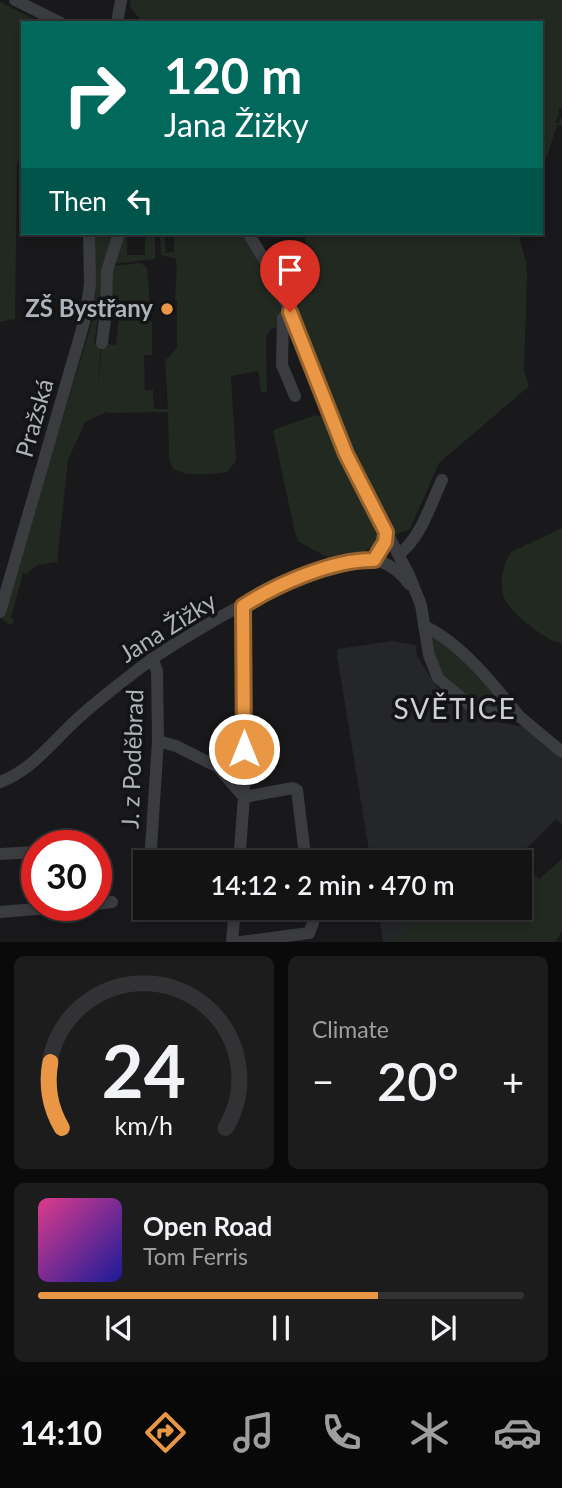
<!DOCTYPE html>
<meta charset="utf-8">
<style>
:root{--surface:#131314;--page:#1c1c1d;--text:#f1f3f6;--muted:#9d9ea0;--line:#323234;--accent:#e99744}
body{margin:0;font-family:Lato,sans-serif;background:var(--page);color:var(--text);height:100vh;display:flex;flex-direction:column;font-size:26px;white-space:nowrap}
*{box-sizing:border-box;margin:0}
p{font-size:23px;color:var(--muted)}
.icon{flex:none;width:38px;height:38px;fill:none;stroke:currentColor;stroke-width:2;stroke-linecap:round;stroke-linejoin:round}
.map{position:relative;height:942px;overflow:hidden}
.drawer{display:flex;flex-direction:column;gap:14px;padding:14px;background:#0a0a0b;flex:1}
.drawer>*{flex:none}
.hud{position:absolute;left:21px;top:21px;width:522px;height:214px;border-radius:0px;box-shadow:0 4px 10px #0003,0 0 0 2px var(--line);background:#00695c;color:#fff;overflow:hidden}
.speed{position:absolute;left:21px;top:830px;display:flex;gap:14px;font-size:35px;font-weight:700;text-align:center}
.speed>*{display:grid;place-content:center;width:91px;height:91px;border-radius:50%;background:var(--surface);box-shadow:0 4px 10px #0003,0 0 0 2px var(--line);line-height:1}
.speed .limit{border:10px solid #d22;background:#fff;color:#111}
.pin{position:absolute;display:grid;place-items:center;width:60px;height:60px;color:#fff;margin:-72px -30px;border-radius:50% 50% 50% 0;rotate:-45deg;box-shadow:0 0 7px #0007}
.pin .icon{rotate:45deg}
.me{position:absolute;width:77px;margin:-38px;rotate:0deg;stroke-linejoin:round;filter:drop-shadow(0 0 5px #0008)}
.turn{display:flex;align-items:center;gap:24px;height:147px;padding:0 28px;font-size:32px}
.turn .icon{width:91px;height:91px;stroke-width:2.5}
.turn b{display:block;font-size:49px;line-height:60px}
.then{display:flex;align-items:center;height:66px;padding:0 28px;background:#0003;gap:14px;font-size:26px}
.big{font-size:52px;font-weight:600;line-height:1.1}
.drawer .card{flex:1;display:flex;flex-direction:column;justify-content:center;gap:10px;min-width:0;padding:0 24px;border-radius:10px;background:var(--page)}
.drawer .dial{align-items:center;gap:0}
.dial svg{height:182px;overflow:visible;fill:none;stroke:var(--line);stroke-width:7;stroke-linecap:round;text-anchor:middle}
.dial text{fill:var(--text);stroke:none}
.song{display:flex;align-items:center;gap:21px}
.cover{width:84px;height:84px;border-radius:10px;background:linear-gradient(135deg,hsl(330 70% 55%),hsl(240 70% 35%))}
.played{height:7px;border-radius:4px;background:linear-gradient(90deg,var(--accent) 70%,var(--line) 70%)}
.keys{display:flex;justify-content:space-around;direction:ltr}
.heat{display:flex;justify-content:space-between;align-items:center;font-size:38px;direction:ltr}
.drawer .tiles{flex:1;display:grid;gap:14px;grid-template-columns:1fr 1fr}
.card:last-child{grid-column:span 2}
.trip{position:absolute;left:133px;top:850px;width:399px;height:70px;border-radius:0px;background:var(--surface);box-shadow:0 4px 10px #0003,0 0 0 2px var(--line);font-weight:600;line-height:70px;text-align:center}
.tabs{display:flex;height:112px;justify-content:space-around;align-items:center;background:#080808;color:var(--muted)}
.tabs .icon{width:49px;height:49px}
.tabs .active{color:var(--accent)}
.tabs b{font-size:32px;color:var(--text)}
.map>svg:first-child{display:block}
</style>
<div class="map">
<svg width="562" height="942" viewBox="0 0 562 942">
<rect width="100%" height="100%" fill="#19191b"/>
<!-- built -->
<path fill="#252628" d="M392,641L416,645L417,656L437,687L483,719L524,727L562,759V824L556,819L512,863H371L337,655L338,649Z
M378,908H434L392,942H383Z"/>
<!-- green -->
<path fill="#212921" d="M131,0H562V109L559,107V114L555,122L558,124L562,117V125H557L547,157L541,163V23H143L130,7Z
M0,2L42,23H23V161H17L15,319L0,322Z
M92,233H118L103,305L96,307L93,305Z
M120,233H127V255H145V233H155V259L112,264Z
M160,233H164L166,253L174,252V233H248L290,312L279,327L272,328L266,336L267,392H261L258,371L231,376L236,461L227,472C212,474 188,477 173,469L169,459L168,412L108,413V411L85,422L68,460L57,562L37,565L26,574L23,573L11,618L14,620L13,624H8L2,619L93,318H98L94,343L101,344L97,397L102,343L116,345L119,317H146L152,322V355H144L145,390H153L154,409H168L165,361L177,348V301L175,300C175,287 178,272 176,259L161,255Z
M304,233H518L526,262L527,277L524,370L529,386L439,463L410,529L391,537L375,506L268,258L286,250H307Z
M141,263L147,268L150,304L140,301L124,303L117,309H111V266Z
M316,415L325,418L349,476L375,530L377,540L372,548L364,551L329,558L299,542L295,533L273,430Z
M562,528V644C545,640 508,612 503,595C500,581 503,564 511,552Z
M432,634L480,674L506,711L481,707L438,670Z
M562,859V932L555,942H392L434,908H520V867L526,866L539,879Z"/>
<g fill="none" stroke-linecap="round" stroke-linejoin="round">
<!-- minor -->
<path stroke="#3a3c40" stroke-width="12" d="M15,0L61,23
M117,23L121,0
M248,233L271,271L290,312L346,454L409,575L421,605L429,655L438,678L470,705L484,712L519,716L562,752
M98,311H106L102,343
M118,312L106,311L107,271L119,233
M290,312L283,318L282,365L295,396
M399,554C421,538 431,503 442,480
M374,560L385,542L386,532
M0,612L85,319L90,284L89,233
M424,626C460,642 495,686 519,716
M158,741L176,746L218,767L244,797L293,788L297,790L306,863
M0,782C30,771 51,744 74,722C94,703 118,685 140,668C179,637 326,551 375,560C388,563 401,572 409,584
M0,854L37,852
M150,863L158,741L157,671L152,658
M239,863L244,797L243,606
M96,904L112,902
M0,912L84,905
M232,942L235,908
M241,942L309,933L313,923L312,908"/>
</g>
<g fill="none" stroke-linecap="round" stroke-linejoin="round">
<!-- route casing -->
<g stroke="#97622c" stroke-width="18">
<path id="route" d="M244,749L243,606C277,584 334,559 374,560L385,542L386,532L346,454L290,312"/>
</g>
<!-- route -->
<use href="#route" stroke="#e99744" stroke-width="12"/>
</g>
<!-- markers -->
<circle fill="#e99744" stroke="#141416" stroke-width="2.5" cx="167" cy="309" r="7"/>
<g text-anchor="middle" stroke-width="7" stroke-linejoin="round" paint-order="stroke">
<!-- poi labels -->
<g font-size="24" font-weight="bold" fill="#acb3ba" stroke="#141416" text-anchor="end">
<text x="153" y="317">ZŠ Bystřany</text>
</g>
<!-- street labels -->
<g font-size="24" fill="#acb3ba" stroke="#141416">
<text transform="translate(35 418) rotate(-74)" y="8">Pražská</text>
<text transform="translate(168 628) rotate(-32)" y="8">Jana Žižky</text>
<text transform="translate(133 759) rotate(-88)" y="8">J. z Poděbrad</text>
</g>
<!-- quarter labels -->
<g font-size="28" letter-spacing="2" fill="#cdd1d6" stroke="#141416">
<text x="455" y="719">SVĚTICE</text>
</g>
</g>
</svg>
<div class="speed"><div class="limit">30</div></div>
<div class="pin" style="left:290px;top:312px;background:#d93025"><svg class="icon" aria-label="arrive" viewBox="0 0 24 24"><path d="M6 21V4h12l-3 4 3 4H6"/></svg></div>
<svg class="me" style="left:244px;top:749px" viewBox="-20 -20 40 40"><circle r="17" fill="#e99744" stroke="#fff" stroke-width="3"/><path d="M0-11L8 9 0 5-8 9z" fill="#fff"/></svg>
<div class="trip">14:12 · 2 min · 470 m</div>
<div class="hud">
<div class="turn"><svg class="icon" aria-label="right" viewBox="0 0 24 24"><path d="M7 20v-9h11M14 6l5 5-5 5"/></svg><div><b>120 m</b>Jana Žižky</div></div>
<div class="then">Then<svg class="icon" aria-label="left" viewBox="0 0 24 24"><path d="M17 20v-9H6M10 6l-5 5 5 5"/></svg></div>
</div>
</div>
<section class="drawer">
<div class="tiles">
<div class="card dial"><svg viewBox="0 0 100 80">
<path d="M14 69A42 42 0 1 1 86 69"/>
<path d="M14 69A42 42 0 0 1 9 40" stroke="#e99744"/>
<text x="50" y="56" font-size="32" font-weight="700">24</text>
<text x="50" y="72" font-size="11">km/h</text>
</svg></div>
<div class="card"><p>Climate</p>
<div class="heat"><a>−</a><b class="big">20°</b><a>+</a></div>
</div>
<div class="card">
<div class="song"><i class="cover"></i><div><b>Open Road</b><p>Tom Ferris</p></div></div>
<div class="played"></div>
<div class="keys"><svg class="icon" aria-label="previous" viewBox="0 0 24 24"><path d="M18 5L8 12l10 7zM5 5v14"/></svg><svg class="icon" aria-label="pause" viewBox="0 0 24 24"><path d="M8 5v14M16 5v14"/></svg><svg class="icon" aria-label="next" viewBox="0 0 24 24"><path d="M6 5l10 7-10 7zM19 5v14"/></svg></div>
</div>
</div>
</section>
<nav class="tabs">
<b>14:10</b>
<svg class="icon active" aria-label="directions" viewBox="0 0 24 24"><path d="M12 3l9 9-9 9-9-9zM9 14v-3h6M13 9l2 2-2 2"/></svg>
<svg class="icon" aria-label="music" viewBox="0 0 24 24"><path d="M9 18V5l10-2v13"/><circle cx="6" cy="18" r="3"/><circle cx="16" cy="16" r="3"/></svg>
<svg class="icon" aria-label="phone" viewBox="0 0 24 24"><path d="M5 4h4l2 5-3 2q2 4 5 5l2-3 5 2v4C11 20 4 13 5 4z"/></svg>
<svg class="icon" aria-label="climate" viewBox="0 0 24 24"><path d="M12 3v18M4 7l16 10M4 17L20 7"/></svg>
<svg class="icon" aria-label="car" viewBox="0 0 24 24"><path d="M5 17H2v-5l4-1 3-4h7l3 4 3 1v5h-3M9 17h6M6 11h13"/><circle cx="7" cy="17" r="2"/><circle cx="17" cy="17" r="2"/></svg>
</nav>
